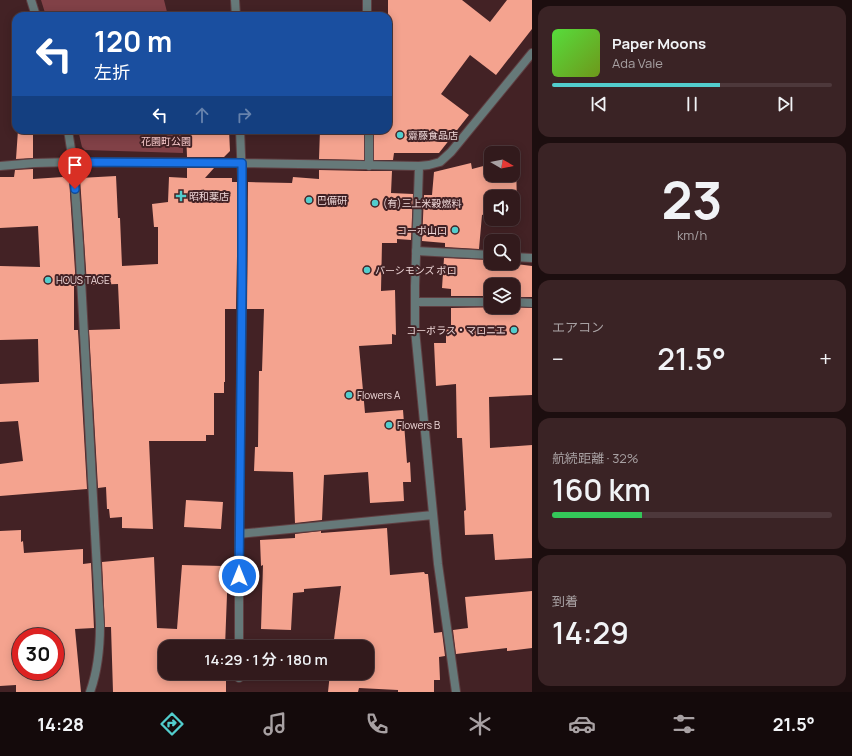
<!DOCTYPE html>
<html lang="ja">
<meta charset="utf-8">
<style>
:root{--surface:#321a1c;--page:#3a2325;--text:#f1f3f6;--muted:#a8a1a3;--line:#4d383b;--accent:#52cdcd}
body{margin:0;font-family:Manrope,"Noto Sans JP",sans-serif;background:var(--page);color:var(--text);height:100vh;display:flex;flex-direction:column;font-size:15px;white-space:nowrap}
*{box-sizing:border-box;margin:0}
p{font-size:13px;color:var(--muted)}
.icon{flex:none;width:22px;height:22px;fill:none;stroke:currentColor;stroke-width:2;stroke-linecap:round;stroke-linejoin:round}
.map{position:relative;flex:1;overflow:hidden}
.panel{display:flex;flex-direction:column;gap:6px;padding:6px;background:#1c0e0f;width:320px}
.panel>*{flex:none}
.top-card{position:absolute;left:12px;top:12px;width:380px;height:122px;border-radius:12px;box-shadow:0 2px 10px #0003,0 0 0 1px var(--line);background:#1a4fa0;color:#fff;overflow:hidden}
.needle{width:26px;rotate:99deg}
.tools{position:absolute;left:484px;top:146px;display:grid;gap:8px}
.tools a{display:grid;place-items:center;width:36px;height:36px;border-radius:8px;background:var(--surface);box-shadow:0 2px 10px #0003,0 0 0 1px var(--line);font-size:20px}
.speed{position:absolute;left:12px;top:628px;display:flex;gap:8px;font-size:20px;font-weight:700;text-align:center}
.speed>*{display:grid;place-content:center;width:52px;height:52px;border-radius:50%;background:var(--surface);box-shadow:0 2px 10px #0003,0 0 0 1px var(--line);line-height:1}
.speed .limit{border:6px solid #d22;background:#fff;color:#111}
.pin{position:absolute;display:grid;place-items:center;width:34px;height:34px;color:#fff;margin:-41px -17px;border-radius:50% 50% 50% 0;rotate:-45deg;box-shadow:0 0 4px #0007}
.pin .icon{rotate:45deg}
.me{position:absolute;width:44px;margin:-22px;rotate:0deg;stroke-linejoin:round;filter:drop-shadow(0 0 3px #0008)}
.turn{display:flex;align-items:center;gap:14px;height:84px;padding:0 16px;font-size:18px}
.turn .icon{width:52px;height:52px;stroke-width:2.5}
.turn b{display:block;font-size:28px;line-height:34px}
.lanes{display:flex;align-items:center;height:38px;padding:0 16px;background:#0003;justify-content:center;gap:20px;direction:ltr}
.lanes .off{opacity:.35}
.big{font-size:30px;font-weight:600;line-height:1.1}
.panel .tile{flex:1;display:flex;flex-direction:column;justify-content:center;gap:6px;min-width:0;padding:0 14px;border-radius:12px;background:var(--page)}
.panel .dial{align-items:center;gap:0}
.dial b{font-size:52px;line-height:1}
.song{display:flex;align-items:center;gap:12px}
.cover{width:48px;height:48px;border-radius:6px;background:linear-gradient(135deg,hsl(110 70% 55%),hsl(80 70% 35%))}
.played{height:4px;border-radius:2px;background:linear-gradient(90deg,var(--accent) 60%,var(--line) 60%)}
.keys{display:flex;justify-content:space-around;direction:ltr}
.heat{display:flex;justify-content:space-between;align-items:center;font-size:22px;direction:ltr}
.charge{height:6px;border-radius:3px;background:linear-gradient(90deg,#34c759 32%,var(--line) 0)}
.trip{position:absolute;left:158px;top:640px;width:216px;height:40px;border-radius:12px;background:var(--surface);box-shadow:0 2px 10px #0003,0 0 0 1px var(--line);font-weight:600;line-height:40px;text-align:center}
.dock{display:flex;height:64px;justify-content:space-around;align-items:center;background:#140a0b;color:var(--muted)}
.dock .icon{width:28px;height:28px}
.dock .current{color:var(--accent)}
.dock b{font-size:18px;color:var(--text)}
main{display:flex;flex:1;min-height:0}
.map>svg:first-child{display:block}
</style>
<main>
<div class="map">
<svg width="532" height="692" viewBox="0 0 532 692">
<rect width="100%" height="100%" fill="#432225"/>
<!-- green -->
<path fill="#814147" d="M41,0H164L168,16H46Z
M78,130H183V153L85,150L82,147Z"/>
<!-- building -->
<path fill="#f4a38f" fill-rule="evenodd" d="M388,0H462L490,22L507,0H532V29L496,75L470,55L441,94L469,115L439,153H394L393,160H374V130H388Z
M18,130H33V158L16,159Z
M186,130H229L230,151L224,157H187Z
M320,130H364V160L319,159Z
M513,158H516L517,208L513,209V197H491V212L482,215L479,249L445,247V243L422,241L424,195H432L434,172L471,163L472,169L491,164V175H513Z
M187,168H214L205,178H232V182H237L238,204L236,309H225V382H224V393H214V435H206V441H149L153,529L122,528V517L110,518L109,509H107L106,487L98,488L89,330L120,329L118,284L87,285L80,178L116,176L118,218H120L122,266L158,264V227H154L152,204L168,202L169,177L187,178Z
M33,169V179L63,177L64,178H69L76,286H74V330H78L87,489L0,496V464L23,461L18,421L0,422V384L39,382L38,339L0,340V266L40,267L38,226L0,228V177H14L15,170Z
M319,170L366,171H392L391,193L413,194L411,240L397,239V243H382L381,291L395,290L396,335L392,334V344L359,346L365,413L403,410L407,463L410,462L411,482H403L404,501L370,503L368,472L324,475L322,520L295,523L293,472L254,471L255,447H258L259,371H262L264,309H247L248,204V182L292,183L293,177L319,179Z
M444,258L491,260V263H508L532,266V297H513V285H491V296H451V289L442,288Z
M511,307L532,308V395L489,397L490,448L532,445V558L495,560L493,534L465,535L464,511L466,510L462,438H457L456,384L436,386L434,343H446V327H451V308Z
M186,500L223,502L221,529L184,527Z
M387,528L390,575L424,572L425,574H428L434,633L442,632L445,656L439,657L440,680H434V692H398V690L359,688L358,692H328L330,673H367V647H333L341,586L304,589V592L293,593L291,630L261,629L263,565L261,566L260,540L295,538V534L321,531V533Z
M21,530V542L23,541L24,553L83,549V564L91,563L94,628L75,629L81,692H16V685L0,686V531ZM19,637H55V671H21Z
M154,557L157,628L177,629L182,565L223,566V568H228L225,647H165V673H226V692H113L111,627H105L102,562Z
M532,591V648L507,651V648L456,654L453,630L468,628L465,597Z"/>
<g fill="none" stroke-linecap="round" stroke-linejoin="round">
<!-- lane casing -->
<g stroke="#5f3f42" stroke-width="10">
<path id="lane" d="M416,251L491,255
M513,257L532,258
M415,302H491
M513,302L532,303"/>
</g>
<!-- street casing -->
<g stroke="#5f3f42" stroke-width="10">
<path id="street" d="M31,0L36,16
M235,0L236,16
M367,0V16
M68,130L73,162L79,243L100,625C100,649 98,670 90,692
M369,130V166
M0,166L35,163L73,162L242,163L419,166L429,165L440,162L451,152L532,53
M419,166L415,286V330L438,564L456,692
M239,534L433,515
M239,647V534L243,204L240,130
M239,678V673"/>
</g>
<!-- lane -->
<use href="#lane" stroke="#667979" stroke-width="8"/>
<!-- street -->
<use href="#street" stroke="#667979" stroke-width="8"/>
</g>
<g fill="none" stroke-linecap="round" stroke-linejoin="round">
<!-- route casing -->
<g stroke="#114b97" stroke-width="10">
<path id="route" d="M75,189L73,162L242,163V285L239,576"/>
</g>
<!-- route -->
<use href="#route" stroke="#1a73e8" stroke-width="7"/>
</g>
<!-- markers -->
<g fill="#52cdcd" stroke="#432225" stroke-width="1.5">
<circle cx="400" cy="135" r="4"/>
<path d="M179 190h4v4h4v4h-4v4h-4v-4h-4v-4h4z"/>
<circle cx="309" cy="200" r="4"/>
<circle cx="375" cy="203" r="4"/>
<circle cx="455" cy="230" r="4"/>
<circle cx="367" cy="270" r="4"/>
<circle cx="48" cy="280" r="4"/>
<circle cx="514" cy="330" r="4"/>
<circle cx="349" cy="395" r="4"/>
<circle cx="389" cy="425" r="4"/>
</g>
<g text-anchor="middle" stroke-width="4" stroke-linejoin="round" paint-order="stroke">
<!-- poi labels -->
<g font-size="10" fill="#efd8d9" stroke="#432225" text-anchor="start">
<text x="408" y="139">齋藤食品店</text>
<text x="189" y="200">昭和薬店</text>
<text x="317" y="204">巴備研</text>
<text x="383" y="207">(有)三上米穀燃料</text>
<text x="447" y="234" text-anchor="end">コーポ山口</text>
<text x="375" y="274">パーシモンズ ポロ</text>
<text x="56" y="284">HOUS TAGE</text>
<text x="506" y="334" text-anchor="end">コーポラス・マロニエ</text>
<text x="357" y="399">Flowers A</text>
<text x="397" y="429">Flowers B</text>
</g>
<!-- park labels -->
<g font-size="10" fill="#ffd1d3" stroke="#432225">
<text x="166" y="145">花園町公園</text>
</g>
</g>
</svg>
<div class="tools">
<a><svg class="needle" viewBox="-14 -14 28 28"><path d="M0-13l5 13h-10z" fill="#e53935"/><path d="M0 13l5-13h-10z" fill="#a8a1a3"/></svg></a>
<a><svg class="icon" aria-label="sound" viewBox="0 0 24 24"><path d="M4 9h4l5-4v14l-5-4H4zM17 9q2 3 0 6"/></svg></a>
<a><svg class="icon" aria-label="search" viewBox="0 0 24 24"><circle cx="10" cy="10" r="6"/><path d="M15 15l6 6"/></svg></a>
<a><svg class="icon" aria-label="layers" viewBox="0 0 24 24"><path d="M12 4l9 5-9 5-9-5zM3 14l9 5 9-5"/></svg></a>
</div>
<div class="speed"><div class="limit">30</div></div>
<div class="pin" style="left:75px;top:189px;background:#d93025"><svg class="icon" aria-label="arrive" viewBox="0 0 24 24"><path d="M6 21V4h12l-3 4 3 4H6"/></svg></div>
<svg class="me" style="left:239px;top:576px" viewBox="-20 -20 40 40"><circle r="17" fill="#1a73e8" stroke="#fff" stroke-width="3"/><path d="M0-11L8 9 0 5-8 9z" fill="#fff"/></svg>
<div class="trip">14:29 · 1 分 · 180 m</div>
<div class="top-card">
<div class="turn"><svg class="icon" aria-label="left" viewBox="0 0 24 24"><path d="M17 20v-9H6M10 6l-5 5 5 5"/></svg><div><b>120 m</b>左折</div></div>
<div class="lanes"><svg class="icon" aria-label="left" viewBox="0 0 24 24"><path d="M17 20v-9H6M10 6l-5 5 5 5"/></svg><svg class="icon off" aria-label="ahead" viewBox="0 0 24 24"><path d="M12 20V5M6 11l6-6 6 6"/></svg><svg class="icon off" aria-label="right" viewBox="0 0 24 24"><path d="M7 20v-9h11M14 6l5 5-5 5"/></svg></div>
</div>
</div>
<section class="panel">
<div class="tile">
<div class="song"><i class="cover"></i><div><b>Paper Moons</b><p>Ada Vale</p></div></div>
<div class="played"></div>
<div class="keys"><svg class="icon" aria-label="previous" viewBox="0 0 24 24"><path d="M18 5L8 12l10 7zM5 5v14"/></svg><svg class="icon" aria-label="pause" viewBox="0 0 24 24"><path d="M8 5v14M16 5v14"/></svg><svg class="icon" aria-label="next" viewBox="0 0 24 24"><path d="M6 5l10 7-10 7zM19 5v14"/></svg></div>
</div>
<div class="tile dial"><b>23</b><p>km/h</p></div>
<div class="tile"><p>エアコン</p>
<div class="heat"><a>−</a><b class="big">21.5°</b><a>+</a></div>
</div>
<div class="tile"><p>航続距離 · 32%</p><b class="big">160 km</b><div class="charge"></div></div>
<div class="tile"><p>到着</p><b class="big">14:29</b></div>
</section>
</main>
<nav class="dock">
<b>14:28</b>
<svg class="icon current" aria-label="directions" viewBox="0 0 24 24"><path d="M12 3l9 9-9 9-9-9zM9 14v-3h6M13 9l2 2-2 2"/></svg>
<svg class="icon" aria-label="music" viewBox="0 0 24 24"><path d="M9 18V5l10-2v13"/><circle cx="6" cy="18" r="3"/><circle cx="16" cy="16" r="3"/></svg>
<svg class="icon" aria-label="phone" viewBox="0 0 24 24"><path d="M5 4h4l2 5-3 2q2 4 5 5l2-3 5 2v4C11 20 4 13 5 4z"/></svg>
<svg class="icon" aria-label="climate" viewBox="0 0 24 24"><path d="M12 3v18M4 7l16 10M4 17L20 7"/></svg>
<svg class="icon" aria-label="car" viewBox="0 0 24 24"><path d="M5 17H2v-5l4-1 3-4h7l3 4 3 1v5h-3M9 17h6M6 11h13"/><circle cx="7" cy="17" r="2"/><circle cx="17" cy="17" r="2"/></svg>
<svg class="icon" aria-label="filters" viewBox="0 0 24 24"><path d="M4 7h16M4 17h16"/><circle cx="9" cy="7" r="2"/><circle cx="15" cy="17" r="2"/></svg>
<b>21.5°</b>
</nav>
